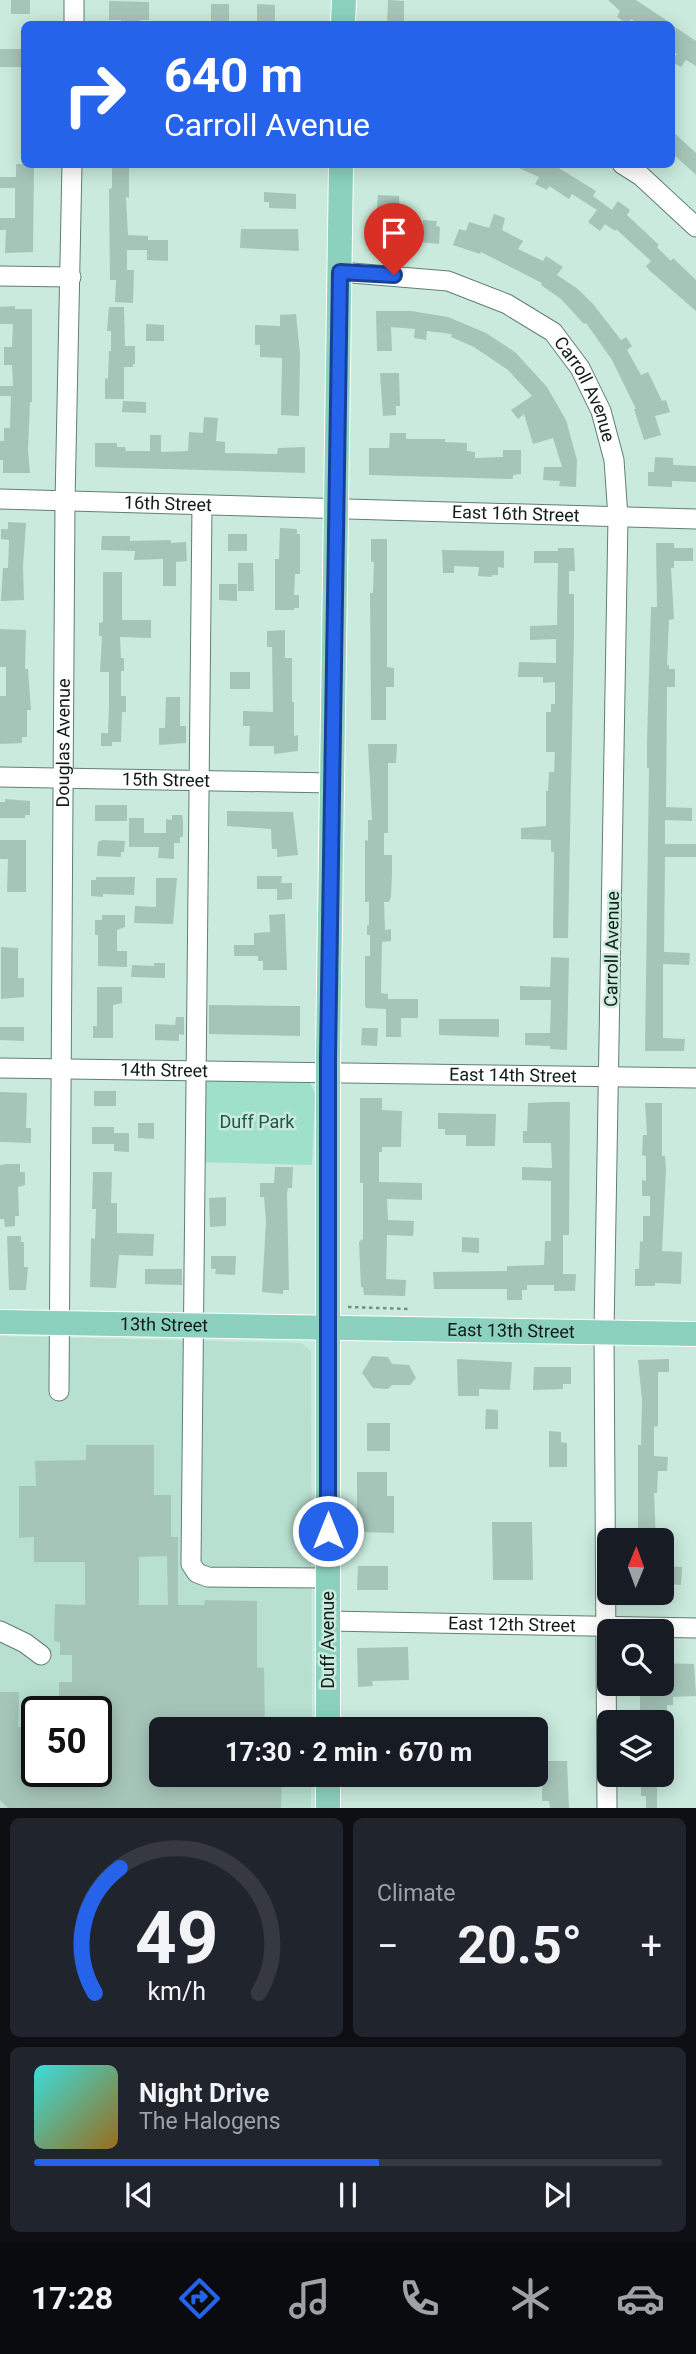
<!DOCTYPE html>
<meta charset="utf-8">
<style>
:root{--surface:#171b24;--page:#20242c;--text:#f1f3f6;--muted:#9ea1a6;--line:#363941;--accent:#2563eb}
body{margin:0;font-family:Roboto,sans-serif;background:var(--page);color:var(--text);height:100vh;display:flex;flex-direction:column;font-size:26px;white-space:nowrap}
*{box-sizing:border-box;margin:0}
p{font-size:23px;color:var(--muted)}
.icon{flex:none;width:38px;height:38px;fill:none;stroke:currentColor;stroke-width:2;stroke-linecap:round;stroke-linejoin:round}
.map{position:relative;height:1808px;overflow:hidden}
.panel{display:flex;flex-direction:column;gap:10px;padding:10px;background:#0d0f14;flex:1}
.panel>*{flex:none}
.top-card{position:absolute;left:21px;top:21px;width:654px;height:147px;border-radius:10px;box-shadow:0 4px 18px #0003;background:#2563eb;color:#fff;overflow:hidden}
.needle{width:46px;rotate:1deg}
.controls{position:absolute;left:597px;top:1528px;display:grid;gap:14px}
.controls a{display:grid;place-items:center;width:77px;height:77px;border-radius:10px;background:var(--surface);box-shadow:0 4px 18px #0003;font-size:35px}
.speed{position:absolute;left:21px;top:1696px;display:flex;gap:14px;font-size:35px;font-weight:700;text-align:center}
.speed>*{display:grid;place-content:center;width:91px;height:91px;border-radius:50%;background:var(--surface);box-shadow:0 4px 18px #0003;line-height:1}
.speed .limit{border:4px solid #111;border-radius:10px;background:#fff;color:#111}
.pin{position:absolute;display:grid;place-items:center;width:60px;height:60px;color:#fff;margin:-72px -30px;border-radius:50% 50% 50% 0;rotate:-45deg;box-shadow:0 0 7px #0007}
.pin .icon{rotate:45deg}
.me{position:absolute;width:77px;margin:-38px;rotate:0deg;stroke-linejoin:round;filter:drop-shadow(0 0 5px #0008)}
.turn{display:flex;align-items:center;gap:24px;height:147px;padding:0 28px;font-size:32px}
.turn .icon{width:91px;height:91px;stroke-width:2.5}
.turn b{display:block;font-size:49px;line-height:60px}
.big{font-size:52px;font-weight:700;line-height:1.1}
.panel .widget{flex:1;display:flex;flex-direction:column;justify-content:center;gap:10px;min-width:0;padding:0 24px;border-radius:10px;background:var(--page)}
.panel .dial{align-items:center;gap:0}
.dial svg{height:182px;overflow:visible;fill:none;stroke:var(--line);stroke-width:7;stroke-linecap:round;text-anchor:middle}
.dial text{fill:var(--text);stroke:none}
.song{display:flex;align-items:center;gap:21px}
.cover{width:84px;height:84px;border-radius:10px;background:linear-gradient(135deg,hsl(180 70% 55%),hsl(40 70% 35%))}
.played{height:7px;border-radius:4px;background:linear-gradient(90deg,var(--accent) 55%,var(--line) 55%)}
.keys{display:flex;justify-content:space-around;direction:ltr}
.heat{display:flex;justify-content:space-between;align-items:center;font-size:38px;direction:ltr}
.panel .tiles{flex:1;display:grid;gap:10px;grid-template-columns:1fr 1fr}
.widget:last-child{grid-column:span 2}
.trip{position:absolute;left:149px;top:1717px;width:399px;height:70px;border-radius:10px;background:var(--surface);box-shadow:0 4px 18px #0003;font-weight:700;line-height:70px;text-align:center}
.tab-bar{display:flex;height:112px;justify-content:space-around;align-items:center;background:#090b0e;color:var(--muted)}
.tab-bar .icon{width:49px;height:49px}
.tab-bar .active{color:var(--accent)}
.tab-bar b{font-size:32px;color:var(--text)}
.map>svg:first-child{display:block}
</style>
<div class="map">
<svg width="696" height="1808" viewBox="0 0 696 1808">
<rect width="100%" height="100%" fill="#c9eadd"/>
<!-- built -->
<path fill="#b7e0d0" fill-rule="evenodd" d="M0,1336L301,1343L311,1351L312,1729H161V1774L311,1775V1808H0ZM37,1712H96V1771H37Z"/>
<!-- green -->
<path fill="#9fe0ca" d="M199,1079L310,1083L315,1093L312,1165L198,1162Z"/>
<!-- building -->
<path fill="#a6c5b9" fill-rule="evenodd" d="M11,0H30V14H11Z
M388,0L404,1V24H387Z
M608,0H636L672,24H639L631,19L628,24L617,17L620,11Z
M109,1L149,2V20H140V24H121V20H109Z
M211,4H229V24H211Z
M257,4L275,5V24H257Z
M672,25L696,41V66L686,60L681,67L672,62L677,54L672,51Z
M0,49H24V67H0Z
M672,131L696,153V175L672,153Z
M16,164H34L33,252L5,253L6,230H0V218H15V188H0V177H16Z
M112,164H129V198L126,197L128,235L148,236V240H168V261L147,260V250H127V270H134L133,303L115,302L116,280H110L109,189L112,188Z
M510,164H552L596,191L593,196L612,210L618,201L630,210L627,215L659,245L657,247L671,261L673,258L696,280V311L649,270L646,266L651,261L616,229L615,231L605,224L600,231L588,222L597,210L572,194L569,199L549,186L547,190L535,184L539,177Z
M264,192L296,194V209L269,208V202H264Z
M378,195L399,196L400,223L423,225V220L437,221L436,226L440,227L439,244L400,240L372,241V222H376Z
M494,214L505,218L502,230L523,241L518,249L543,261L546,256L563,267L557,275L578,289L593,304L621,340L626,337L632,346L627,350L641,375L648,372L662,401L666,400L670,412L655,416L661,435L644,440L634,409H636L612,360L586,323L584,324L561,299L541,285L542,283L481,252L480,254L453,245L459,229L466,231L469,222L489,228Z
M241,229H298L299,251L240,248Z
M15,306V309H32V402H30L28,450L30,473H3V460H0V441H4V428H10L11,396H0V386H13L12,365H4V347H12L13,324H0V307Z
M109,307H124L125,346H135V364H133V367H124V399H105V378L108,379L109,351H111V331H107Z
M376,311H411L448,317L486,333L515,352L547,387L566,420L577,460L576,487L559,486L560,481L543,480L544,467H562L553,438L533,444L524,414L518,419L511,410L532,396L508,370L474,347L451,337L452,334L427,331L426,340L414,338L415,329L391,327L392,351H377Z
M296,314L300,354L299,416L281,415L282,358L260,357V345H255V325L280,326V315Z
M146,324L164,325V341H146Z
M380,373H399L400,406H396V415L383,416Z
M123,401L146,402V413L122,412Z
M204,417L218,418L216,441L225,442V453L277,454L278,448L305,447V473L95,467V443H117V447H125L126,451H150V435H161V452L188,451L189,432L203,433Z
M390,433H406V439H445V442L467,443V451L475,452V458L503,457V450H521V474L513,475V479L369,475V448H389Z
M655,457L673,458V465L696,466V482L672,481V487L648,486V472H654Z
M8,522L26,523L23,566L24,600L1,601L3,568H8L9,540L1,539V529H8Z
M280,528L297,529V534H300V574H295L294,595H299V608H294V610H275V559H279Z
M228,534H247V551H228Z
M102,536H130V541L171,540V543L186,542L187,561L176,562V586H163V559L134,560L135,551L101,550Z
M371,539H387V667L394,668V687H386V720H371L370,593H373L374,562H371Z
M656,543H674V548H693V561H674V568H671L674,619L669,620L667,665H669V669H675V687H667L666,807L692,808V821L665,820V844H696V857H665L664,952L690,953L689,965L663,964V1038L685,1039L684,1051H645L649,768H647V741L651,607H657Z
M558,548H574L575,571H569V594H574V632L568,938H553L554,852H551V840L521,839V828L546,826V791H548L549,772H554L555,752H546V712H551V704H555V682L543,683V677H518L519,662L556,663V639L530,640V626L557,625L558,563H534V551H558Z
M442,550L504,551V568L498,567V575H492V577L478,576L479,567L454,566V573H443Z
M238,563H253L254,591H238Z
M103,572H122V620H151V638L120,637L121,658H124V671H121V696H126V712H122L121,742H112V746H101V733H108L109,705V672H100L102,636H99V623L103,622Z
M219,584H237V601L219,600Z
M0,629L26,630L25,669H28L31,710H27V737H22V743L0,744V696H6V667H0Z
M285,630V658H292V702H294V736L298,735V751L274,754V746H249L250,726H243V711L273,712L272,647H267V631Z
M230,672H250V689H230Z
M166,697H180V726H186V743L159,745V728H165Z
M368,744H397L396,763H388V833H384V855H392V872L391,897L389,902H384L385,930L391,929V941L382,942L381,993L388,994V999H418V1018H401V1037H386V1009L366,1008L365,1005V956H370V935H367V925H369V902H365V840L368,841V820H372Z
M5,799L30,801V815H25V818H0V802H5Z
M95,805H127V821H95Z
M227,811L293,812L298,855L277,857V849H272L271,829L227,826Z
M172,815H182L183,820V837H180V843H174V859L158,858L159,847H129V818H144V833H166V819L172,820Z
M0,840H26V892H7L8,859H0Z
M102,840L125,841L124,852H121V857L97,856L98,842Z
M257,876H282L281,883H292V899L277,900V889H257Z
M96,877H135L134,895L103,894V897L91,896V880H96Z
M156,878H177L173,924L134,923L135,906L156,907Z
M285,914L287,970H263V961H258V956H234V945H254V933L270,932L269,915Z
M102,915H125V927L117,930V951H127V967L98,966V935H95V920H102Z
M1,947L18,948V978H24V997L1,999Z
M551,957L569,958L567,1050L550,1049V1046L525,1045V1033H550L551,1000H520V986L550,987Z
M154,963H165V978L131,977L132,965L154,966Z
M97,987H122V1003L113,1005V1038H93V1026H97Z
M209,1005L300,1006V1036L209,1034Z
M176,1017H184V1035L179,1034V1041L155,1040V1024L175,1025Z
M439,1019H499V1037L439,1035Z
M0,1027H24V1041L0,1040Z
M362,1028H378L377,1046L361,1045Z
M94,1091H116V1106H94Z
M0,1092L27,1093L26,1128H31V1143L0,1142Z
M360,1098H382V1110L402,1111L401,1147H382V1152H379V1182L422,1183V1200L387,1199L388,1220L414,1221L413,1236L387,1235L386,1279L406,1280L405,1296L364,1295L363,1287H361L359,1242L363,1239V1183H360Z
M552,1102H570L569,1235H563V1274H576L575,1291H554V1285H527V1290H522V1300H507V1289H434L433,1272L507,1271V1266L544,1265L545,1241H551V1181L522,1180V1167L552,1168L551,1143H523V1131H527L528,1103Z
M645,1103H662V1156H665L666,1169L662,1251L682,1252L681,1284L655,1283V1286H635V1269H639L640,1241L643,1242V1216H650V1196H642V1180L646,1181V1156L642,1155L643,1135H647Z
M438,1113L496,1114L495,1146H466V1135H445V1129H438Z
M138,1123H154V1139L138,1138Z
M92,1127H114V1133H129V1152L114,1151V1144H92Z
M6,1164H20V1172H25V1185L18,1187L19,1216H15V1226L5,1227L4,1219H0V1165Z
M275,1167H293L292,1188H288L287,1193L289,1290H283V1294L262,1292L266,1221L264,1197H260V1183H274Z
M93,1172H112L111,1203H117V1233L154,1234L153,1256L119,1255L116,1288L90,1287L91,1238L95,1239L96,1209H92Z
M226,1197V1226L210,1227L209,1198Z
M7,1236H21V1242H24V1267H28L26,1290H9Z
M462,1237L479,1238V1253L462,1252Z
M211,1256H236L235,1275L215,1274L216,1269H211Z
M145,1269H182V1285L145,1284Z
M372,1356L388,1357L392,1364L409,1365L416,1378L410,1385H392L388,1389L373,1388L362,1373Z
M457,1359L512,1362L510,1390L479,1389V1396H458Z
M669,1359V1372H658V1426L654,1427V1456L668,1457L667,1471H658L657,1493H654L656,1540H638V1445H641L642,1400L638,1360Z
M534,1367H571V1384H563V1389L533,1390Z
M486,1409L498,1410V1429H485Z
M367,1423H390V1451H367Z
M549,1431L561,1432V1442L567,1443V1467H549Z
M86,1445H154V1495H171V1537H178V1605H204L205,1600L257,1601V1667L264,1668L265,1729H161V1774H282L281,1808H8L0,1800V1692H19L18,1727H37V1771H96V1712H59V1682H72V1655H60V1642L54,1641L55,1604L85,1605V1562H34V1537L19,1538V1486H36L35,1461L86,1460ZM167,1556L168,1605H139V1557Z
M357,1472H387V1496H394V1533L363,1532V1518H357Z
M492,1522H532L533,1580H493Z
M358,1566H388V1590H357Z
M666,1566L682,1567L681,1585L665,1584Z
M408,1647L409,1680L372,1681L373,1686L358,1687L357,1648Z
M662,1663L694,1664L696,1696L673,1697V1705H667V1722H640V1684H662Z
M358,1718H425V1729H358Z
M543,1761H567L569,1808H550L549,1801H542Z
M641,1781H657V1808H646V1796H641Z"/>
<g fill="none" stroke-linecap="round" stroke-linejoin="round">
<!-- minor casing -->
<g stroke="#617f74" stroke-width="21">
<g id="minor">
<path d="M74,24V0"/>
<path d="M622,164L641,176L696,227"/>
<path id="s1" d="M340,272L448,281L507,304L553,332L580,368L601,411L614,460L618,517L604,1332L607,1808"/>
<path d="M0,276L71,277"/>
<path id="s2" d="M0,499L696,519"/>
<path d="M202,506L191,1564L197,1573L208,1577L328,1578"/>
<path id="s3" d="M0,777L332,783"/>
<path id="s4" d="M0,1068L696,1078"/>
<path id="s5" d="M59,1391L65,502L72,164"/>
<path id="s6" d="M328,1621L696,1628"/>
<path d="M0,1631L25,1643L41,1655"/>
</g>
</g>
<!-- major casing -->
<g stroke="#fff" stroke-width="26">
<g id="major">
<path d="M343,24L344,0"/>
<path id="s7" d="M0,1322L696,1334"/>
<path d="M328,1729V1057L341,164"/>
<path d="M328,1774V1808"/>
</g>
</g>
<!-- path -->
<path stroke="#768e85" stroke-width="2.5" stroke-dasharray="3.5 3.5" stroke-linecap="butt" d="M348,1307L411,1309"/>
<!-- minor -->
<use href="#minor" stroke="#fff" stroke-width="19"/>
<!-- major -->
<use href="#major" stroke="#8cd1be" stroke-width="24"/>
</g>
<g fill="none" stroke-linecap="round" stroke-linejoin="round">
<!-- route casing -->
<g stroke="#184099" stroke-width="18">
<path id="route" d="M328,1531V1057L340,272L394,275"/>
</g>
<!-- route -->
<use href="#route" stroke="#2563eb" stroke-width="12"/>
</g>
<g text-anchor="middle" stroke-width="5" stroke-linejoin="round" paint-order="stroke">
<!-- street labels -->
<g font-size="18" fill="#101c18" stroke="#c9eadd">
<text dy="6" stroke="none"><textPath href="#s1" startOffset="292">Carroll Avenue</textPath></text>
<text dy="6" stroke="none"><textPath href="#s2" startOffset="168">16th Street</textPath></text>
<text dy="6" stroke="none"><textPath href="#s2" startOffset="516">East 16th Street</textPath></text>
<text dy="6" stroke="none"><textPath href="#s5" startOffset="648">Douglas Avenue</textPath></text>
<text dy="6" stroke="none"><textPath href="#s3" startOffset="166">15th Street</textPath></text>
<text transform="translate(612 949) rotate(-89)" y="6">Carroll Avenue</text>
<text dy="6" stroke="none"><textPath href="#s4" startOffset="164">14th Street</textPath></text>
<text dy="6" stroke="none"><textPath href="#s4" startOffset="513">East 14th Street</textPath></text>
<text dy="6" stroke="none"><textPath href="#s7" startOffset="164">13th Street</textPath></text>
<text dy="6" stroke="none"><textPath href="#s7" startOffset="511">East 13th Street</textPath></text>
<text dy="6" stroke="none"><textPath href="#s6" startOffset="184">East 12th Street</textPath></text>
<text transform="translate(328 1640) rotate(-90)" y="6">Duff Avenue</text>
</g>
<!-- park labels -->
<g font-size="18" fill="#1d5847" stroke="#c9eadd">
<text x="257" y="1128">Duff Park</text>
</g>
</g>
</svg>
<div class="controls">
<a><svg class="needle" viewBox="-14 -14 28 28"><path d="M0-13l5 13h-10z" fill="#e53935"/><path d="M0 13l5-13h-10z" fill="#9ea1a6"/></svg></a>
<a><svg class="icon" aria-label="search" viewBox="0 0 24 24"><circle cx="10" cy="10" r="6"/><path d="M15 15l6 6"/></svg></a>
<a><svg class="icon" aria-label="layers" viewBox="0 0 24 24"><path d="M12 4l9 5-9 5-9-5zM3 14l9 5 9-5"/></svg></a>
</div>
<div class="speed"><div class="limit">50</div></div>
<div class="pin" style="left:394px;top:275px;background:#d93025"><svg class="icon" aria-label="arrive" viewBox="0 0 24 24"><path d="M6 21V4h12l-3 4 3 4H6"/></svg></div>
<svg class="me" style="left:328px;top:1531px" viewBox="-20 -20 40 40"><circle r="17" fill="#2563eb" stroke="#fff" stroke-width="3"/><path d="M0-11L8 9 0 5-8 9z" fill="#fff"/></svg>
<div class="trip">17:30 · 2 min · 670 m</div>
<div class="top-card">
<div class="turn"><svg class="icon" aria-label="right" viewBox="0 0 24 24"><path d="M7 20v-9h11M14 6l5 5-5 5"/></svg><div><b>640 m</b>Carroll Avenue</div></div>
</div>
</div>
<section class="panel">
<div class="tiles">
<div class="widget dial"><svg viewBox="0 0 100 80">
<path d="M14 69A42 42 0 1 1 86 69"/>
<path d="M14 69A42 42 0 0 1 25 14" stroke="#2563eb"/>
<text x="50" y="56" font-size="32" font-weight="700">49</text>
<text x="50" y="72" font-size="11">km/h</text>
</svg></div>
<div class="widget"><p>Climate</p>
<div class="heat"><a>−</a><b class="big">20.5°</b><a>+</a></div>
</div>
<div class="widget">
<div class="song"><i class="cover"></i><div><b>Night Drive</b><p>The Halogens</p></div></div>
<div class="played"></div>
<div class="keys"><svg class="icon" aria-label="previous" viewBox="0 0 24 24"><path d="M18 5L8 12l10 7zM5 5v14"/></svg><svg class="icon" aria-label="pause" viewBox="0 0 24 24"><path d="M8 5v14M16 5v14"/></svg><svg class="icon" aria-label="next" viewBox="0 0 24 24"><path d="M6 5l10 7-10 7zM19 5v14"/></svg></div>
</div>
</div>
</section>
<nav class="tab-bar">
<b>17:28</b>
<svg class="icon active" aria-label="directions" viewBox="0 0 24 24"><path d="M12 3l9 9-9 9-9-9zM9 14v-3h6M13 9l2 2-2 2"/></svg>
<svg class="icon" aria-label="music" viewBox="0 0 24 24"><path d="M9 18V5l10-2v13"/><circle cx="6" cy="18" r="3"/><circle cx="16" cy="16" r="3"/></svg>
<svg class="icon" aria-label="phone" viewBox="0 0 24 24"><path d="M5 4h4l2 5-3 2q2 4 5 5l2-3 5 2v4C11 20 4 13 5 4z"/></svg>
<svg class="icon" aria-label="climate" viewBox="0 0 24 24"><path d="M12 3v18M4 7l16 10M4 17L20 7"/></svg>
<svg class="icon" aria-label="car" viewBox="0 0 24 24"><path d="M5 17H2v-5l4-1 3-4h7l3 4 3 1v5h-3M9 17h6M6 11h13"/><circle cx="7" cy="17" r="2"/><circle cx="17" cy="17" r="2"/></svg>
</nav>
